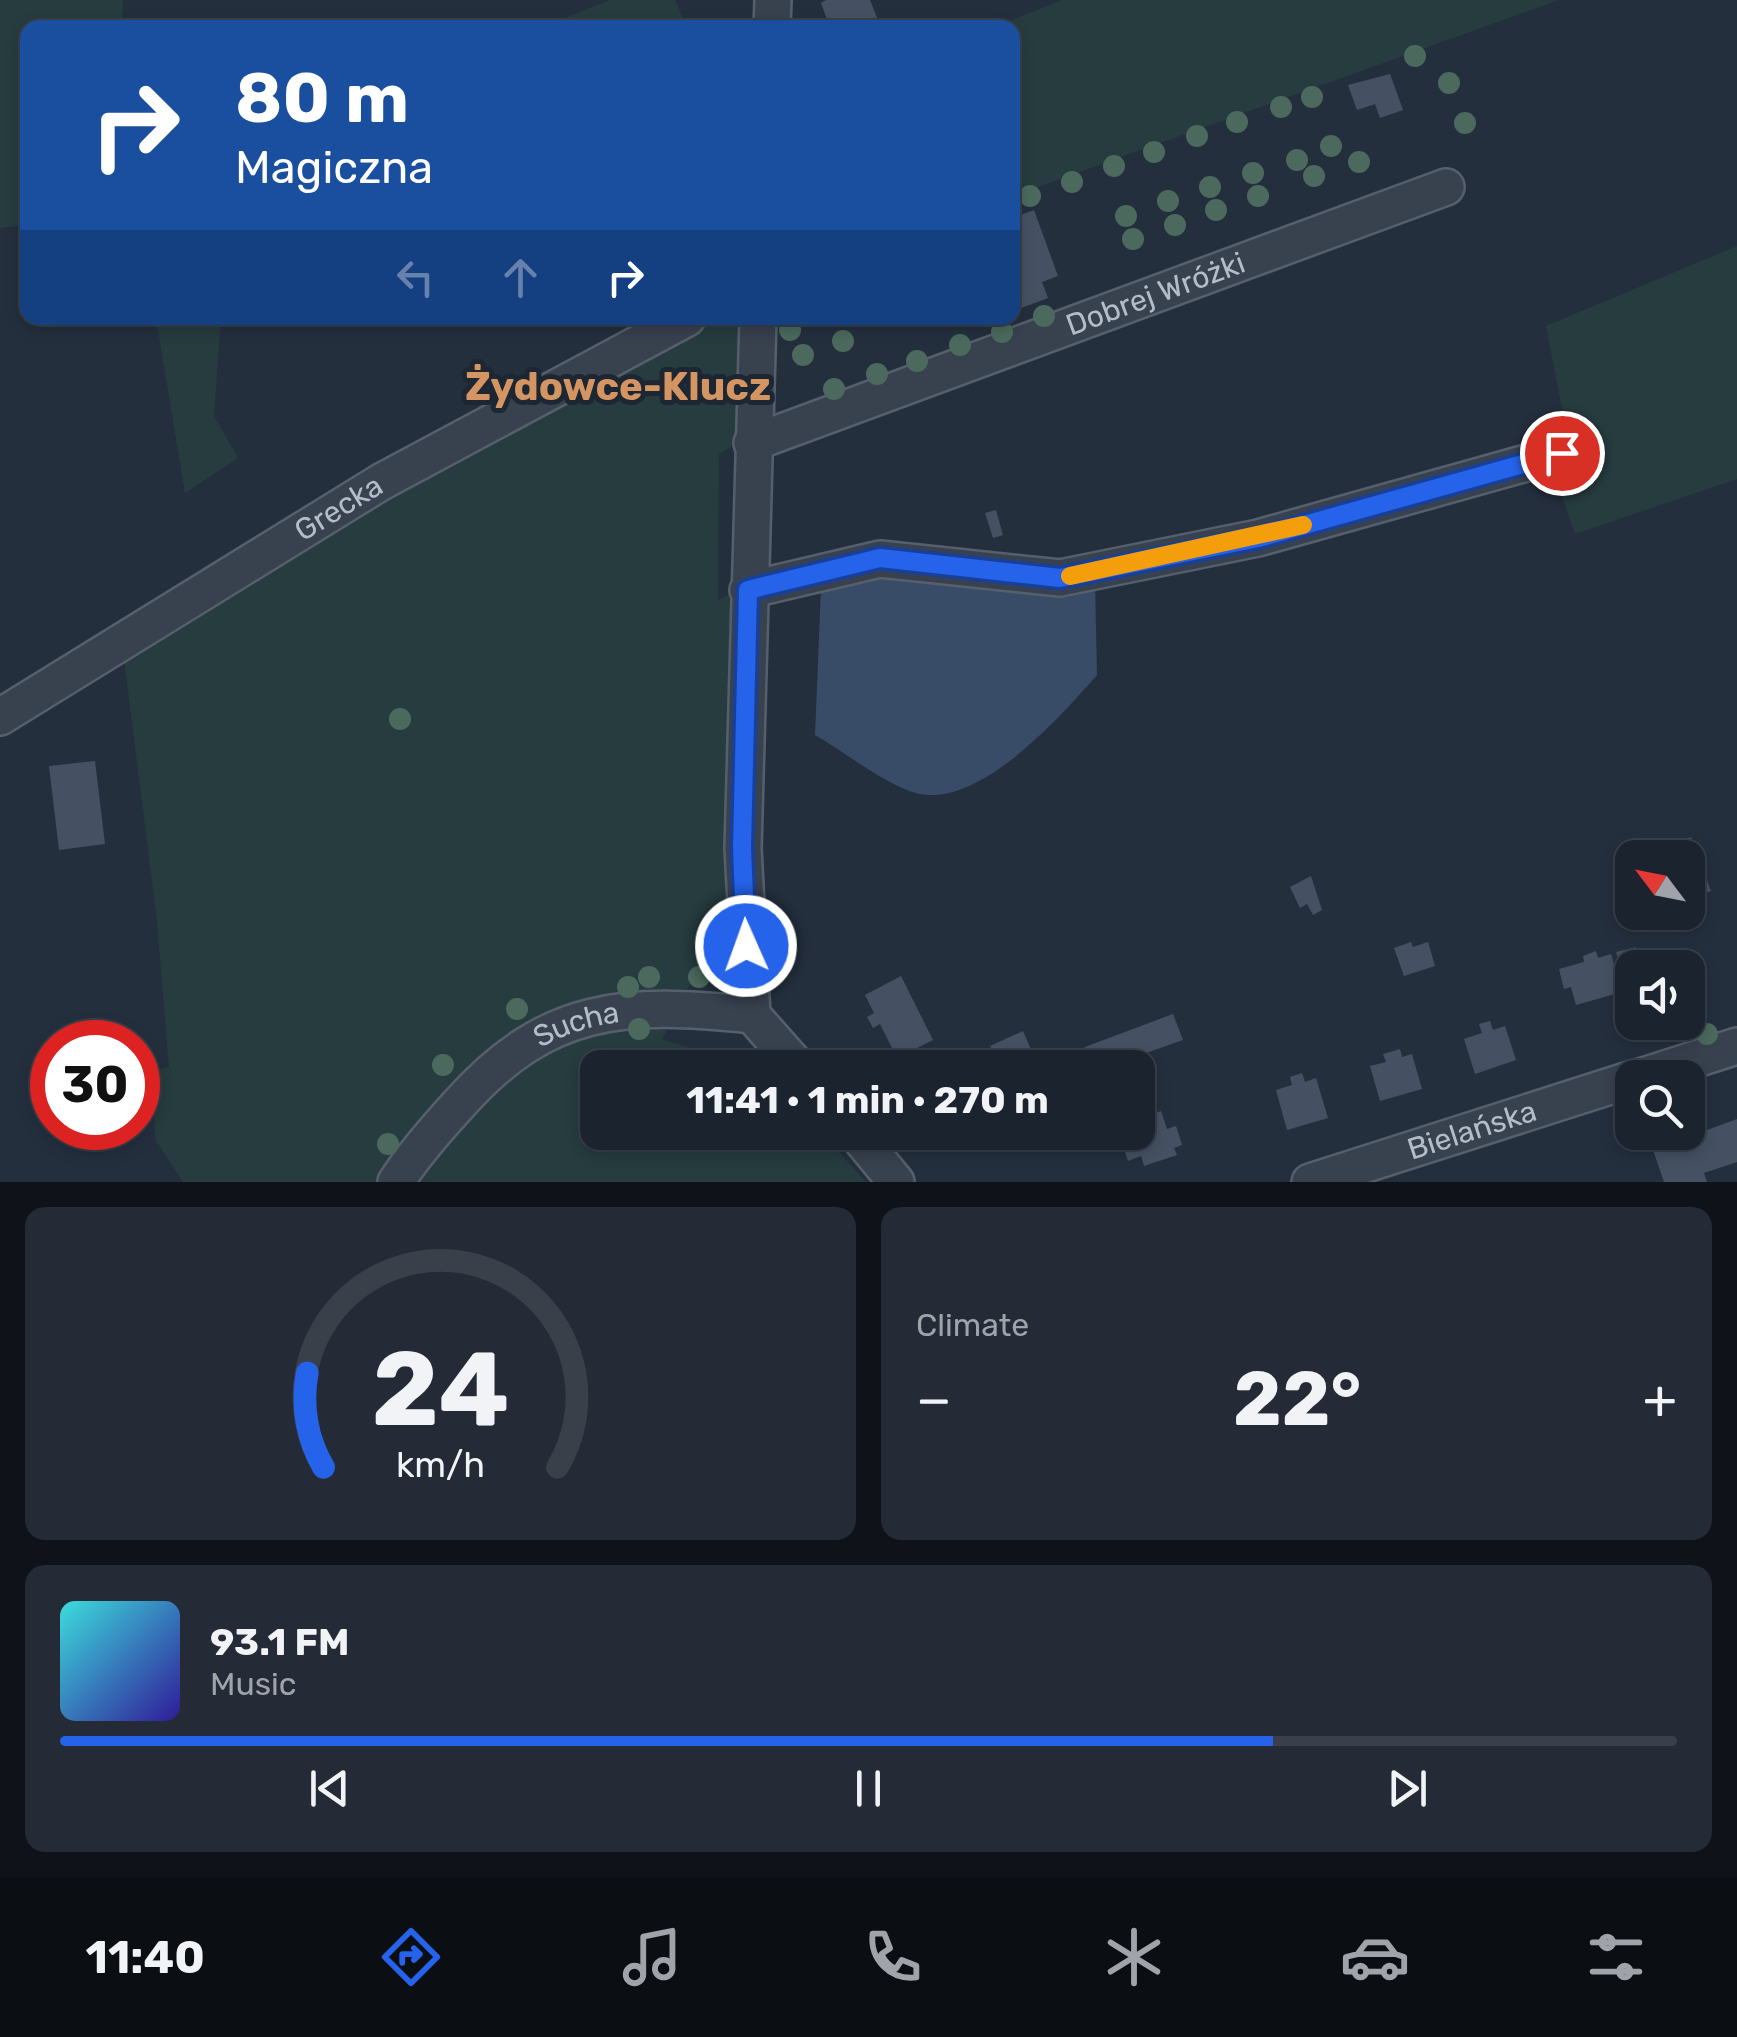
<!DOCTYPE html>
<meta charset="utf-8">
<style>
:root{--surface:#1b232e;--page:#242b36;--text:#f1f3f6;--muted:#a0a4aa;--line:#39404a;--accent:#2563eb}
body{margin:0;font-family:Rubik,sans-serif;background:var(--page);color:var(--text);height:100vh;display:flex;flex-direction:column;font-size:38px;white-space:nowrap}
*{box-sizing:border-box;margin:0}
p{font-size:32px;color:var(--muted)}
.icon{flex:none;width:55px;height:55px;fill:none;stroke:currentColor;stroke-width:2;stroke-linecap:round;stroke-linejoin:round}
.map{position:relative;height:1182px;overflow:hidden}
.side{display:flex;flex-direction:column;gap:25px;padding:25px;background:#0f1319;flex:1}
.side>*{flex:none}
.hud{position:absolute;left:20px;top:20px;width:1000px;height:305px;border-radius:20px;box-shadow:0 5px 15px #0003,0 0 0 2px var(--line);background:#1a4fa0;color:#fff;overflow:hidden}
.needle{width:65px;rotate:302deg}
.controls{position:absolute;left:1615px;top:840px;display:grid;gap:20px}
.controls a{display:grid;place-items:center;width:90px;height:90px;border-radius:20px;background:var(--surface);box-shadow:0 5px 15px #0003,0 0 0 2px var(--line);font-size:50px}
.speed{position:absolute;left:30px;top:1020px;display:flex;gap:20px;font-size:50px;font-weight:700;text-align:center}
.speed>*{display:grid;place-content:center;width:130px;height:130px;border-radius:50%;background:var(--surface);box-shadow:0 5px 15px #0003,0 0 0 2px var(--line);line-height:1}
.speed .limit{border:15px solid #d22;background:#fff;color:#111}
.pin{position:absolute;display:grid;place-items:center;width:85px;height:85px;color:#fff;margin:-42px;border:5px solid #fff;border-radius:50%;box-shadow:0 2px 10px #0007}
.me{position:absolute;width:110px;margin:-55px;rotate:358deg;stroke-linejoin:round;filter:drop-shadow(0 0 8px #0008)}
.turn{display:flex;align-items:center;gap:35px;height:210px;padding:0 50px;font-size:45px}
.turn .icon{width:130px;height:130px;stroke-width:2.5}
.turn b{display:block;font-size:70px;line-height:85px}
.lanes{display:flex;align-items:center;height:95px;padding:0 50px;background:#0003;justify-content:center;gap:50px;direction:ltr}
.lanes .off{opacity:.35}
.big{font-size:75px;font-weight:700;line-height:1.1}
.side .widget{flex:1;display:flex;flex-direction:column;justify-content:center;gap:15px;min-width:0;padding:0 35px;border-radius:20px;background:var(--page)}
.side .dial{align-items:center;gap:0}
.dial svg{height:260px;overflow:visible;fill:none;stroke:var(--line);stroke-width:7;stroke-linecap:round;text-anchor:middle}
.dial text{fill:var(--text);stroke:none}
.song{display:flex;align-items:center;gap:30px}
.cover{width:120px;height:120px;border-radius:15px;background:linear-gradient(135deg,hsl(180 70% 55%),hsl(250 70% 35%))}
.played{height:10px;border-radius:5px;background:linear-gradient(90deg,var(--accent) 75%,var(--line) 75%)}
.keys{display:flex;justify-content:space-around;direction:ltr}
.heat{display:flex;justify-content:space-between;align-items:center;font-size:55px;direction:ltr}
.side .tiles{flex:1;display:grid;gap:25px;grid-template-columns:1fr 1fr}
.widget:last-child{grid-column:span 2}
.trip{position:absolute;left:580px;top:1050px;width:575px;height:100px;border-radius:20px;background:var(--surface);box-shadow:0 5px 15px #0003,0 0 0 2px var(--line);font-weight:700;line-height:100px;text-align:center}
.menu{display:flex;height:160px;justify-content:space-around;align-items:center;background:#0b0e12;color:var(--muted)}
.menu .icon{width:70px;height:70px}
.menu .current{color:var(--accent)}
.menu b{font-size:45px;color:var(--text)}
.map>svg:first-child{display:block}
</style>
<div class="map">
<svg width="1737" height="1182" viewBox="0 0 1737 1182">
<rect width="100%" height="100%" fill="#242f3e"/>
<!-- green -->
<path fill="#263c3f" d="M0,0H123L122,27L28,28L27,225L0,228Z
M610,0H675L684,20L680,27H543Z
M1062,0H1559L1013,196L1012,28L994,27Z
M1737,246V479L1575,534L1552,467L1572,460L1546,326Z
M156,318H221L214,416L238,458L185,493Z
M705,318H748L745,438L719,454L718,600L742,588L725,901L712,942L662,1039L747,1067L598,1068V1132L822,1133L866,1182H183L155,1139L153,1071L169,1067L157,921L123,651Z"/>
<!-- water -->
<path fill="#394c67" d="M885,577L1062,595L1095,583L1097,675C1060,717 978,810 916,793C886,785 843,751 815,735L821,588Z"/>
<!-- building -->
<path fill="#455162" d="M826,0H870L880,25L830,28L821,3Z
M1390,74L1403,110L1380,118L1375,104L1357,110L1348,85Z
M1034,210L1058,276L1042,282L1048,298L1016,310L1012,218Z
M996,510L1003,535L993,538L985,513Z
M95,761L105,844L59,850L49,766Z
M1691,837L1711,891L1688,900V858L1637,857Z
M1311,876L1322,910L1313,915L1307,904L1300,908L1290,887Z
M1411,942L1413,947L1428,942L1435,966L1404,976L1394,948Z
M1636,947L1642,968H1632V977L1624,979L1616,952Z
M1596,951L1598,958L1611,954L1622,992L1576,1005L1571,987L1564,989L1559,969L1584,962L1583,956Z
M901,976L933,1040L897,1058L880,1024L873,1028L867,1017L874,1013L865,995Z
M1173,1014L1183,1040L1129,1059L1132,1068H1092L1085,1047Z
M1490,1021L1493,1030L1505,1026L1516,1060L1475,1074L1464,1039L1482,1033L1479,1024Z
M1023,1031L1039,1068H999L990,1046Z
M1400,1049L1402,1057L1412,1054L1422,1089L1380,1101L1370,1066L1386,1062L1383,1054Z
M1302,1073L1305,1082L1316,1078L1328,1118L1287,1130L1276,1090L1292,1085L1290,1077Z
M1161,1111L1167,1129L1176,1126L1182,1145L1174,1148L1177,1155L1144,1166L1141,1156L1128,1161L1118,1132H1138V1119Z
M1737,1119V1162L1704,1173L1707,1182H1664L1653,1150Z"/>
<g fill="none" stroke-linecap="round" stroke-linejoin="round">
<!-- minor casing -->
<g stroke="#565f6c" stroke-width="40">
<g id="minor">
<path d="M772,28L773,0"/>
<path id="s1" d="M752,443L1446,187"/>
<path d="M748,590L880,559L1060,578L1258,538L1562,453"/>
<path id="s2" d="M0,717L381,482L687,318"/>
<path d="M752,1015L743,848L758,318"/>
<path d="M1637,1078L1737,1046"/>
<path d="M855,1132L896,1182"/>
<path id="s3" d="M396,1182C414,1154 437,1128 459,1104C548,1004 625,1002 752,1015L799,1068"/>
<path id="s4" d="M1310,1182L1632,1079"/>
</g>
</g>
<!-- minor -->
<use href="#minor" stroke="#38414e" stroke-width="35"/>
</g>
<!-- trees -->
<g fill="#4b6a5d">
<circle cx="1415" cy="56" r="11"/>
<circle cx="1449" cy="83" r="11"/>
<circle cx="1312" cy="97" r="11"/>
<circle cx="1281" cy="107" r="11"/>
<circle cx="1237" cy="122" r="11"/>
<circle cx="1465" cy="123" r="11"/>
<circle cx="1197" cy="136" r="11"/>
<circle cx="1331" cy="146" r="11"/>
<circle cx="1154" cy="152" r="11"/>
<circle cx="1297" cy="160" r="11"/>
<circle cx="1359" cy="162" r="11"/>
<circle cx="1114" cy="166" r="11"/>
<circle cx="1253" cy="173" r="11"/>
<circle cx="1314" cy="176" r="11"/>
<circle cx="1072" cy="182" r="11"/>
<circle cx="1210" cy="187" r="11"/>
<circle cx="1030" cy="196" r="11"/>
<circle cx="1258" cy="196" r="11"/>
<circle cx="1168" cy="201" r="11"/>
<circle cx="1216" cy="210" r="11"/>
<circle cx="1126" cy="216" r="11"/>
<circle cx="1175" cy="225" r="11"/>
<circle cx="1133" cy="239" r="11"/>
<circle cx="1044" cy="316" r="11"/>
<circle cx="790" cy="330" r="11"/>
<circle cx="1002" cy="332" r="11"/>
<circle cx="843" cy="341" r="11"/>
<circle cx="960" cy="345" r="11"/>
<circle cx="803" cy="355" r="11"/>
<circle cx="917" cy="361" r="11"/>
<circle cx="877" cy="374" r="11"/>
<circle cx="834" cy="389" r="11"/>
<circle cx="400" cy="719" r="11"/>
<circle cx="649" cy="977" r="11"/>
<circle cx="699" cy="977" r="11"/>
<circle cx="628" cy="987" r="11"/>
<circle cx="517" cy="1009" r="11"/>
<circle cx="639" cy="1029" r="11"/>
<circle cx="1707" cy="1034" r="11"/>
<circle cx="443" cy="1065" r="11"/>
<circle cx="388" cy="1144" r="11"/>
</g>
<g fill="none" stroke-linecap="round" stroke-linejoin="round">
<!-- route casing -->
<g stroke="#184099" stroke-width="25">
<path id="route" d="M746,946L742,848L748,590L880,558L1060,578L1258,538L1562,453"/>
</g>
<!-- route -->
<use href="#route" stroke="#2563eb" stroke-width="18"/>
<!-- slow -->
<path stroke="#f59e0b" stroke-width="18" d="M1070,576L1303,525"/>
</g>
<g text-anchor="middle" stroke-width="10" stroke-linejoin="round" paint-order="stroke">
<!-- street labels -->
<g font-size="30" fill="#b4bcc9" stroke="#1d2633">
<text dy="10" stroke="none"><textPath href="#s1" startOffset="430">Dobrej Wróżki</textPath></text>
<text dy="10" stroke="none"><textPath href="#s2" startOffset="398">Grecka</textPath></text>
<text dy="10" stroke="none"><textPath href="#s3" startOffset="245">Sucha</textPath></text>
<text dy="10" stroke="none"><textPath href="#s4" startOffset="170">Bielańska</textPath></text>
</g>
<!-- district labels -->
<g font-size="40" font-weight="bold" fill="#d59563" stroke="#1d2633">
<text x="618" y="400">Żydowce-Klucz</text>
</g>
</g>
</svg>
<div class="controls">
<a><svg class="needle" viewBox="-14 -14 28 28"><path d="M0-13l5 13h-10z" fill="#e53935"/><path d="M0 13l5-13h-10z" fill="#a0a4aa"/></svg></a>
<a><svg class="icon" aria-label="sound" viewBox="0 0 24 24"><path d="M4 9h4l5-4v14l-5-4H4zM17 9q2 3 0 6"/></svg></a>
<a><svg class="icon" aria-label="search" viewBox="0 0 24 24"><circle cx="10" cy="10" r="6"/><path d="M15 15l6 6"/></svg></a>
</div>
<div class="speed"><div class="limit">30</div></div>
<div class="pin" style="left:1562px;top:453px;background:#d93025"><svg class="icon" aria-label="arrive" viewBox="0 0 24 24"><path d="M6 21V4h12l-3 4 3 4H6"/></svg></div>
<svg class="me" style="left:746px;top:946px" viewBox="-20 -20 40 40"><circle r="17" fill="#2563eb" stroke="#fff" stroke-width="3"/><path d="M0-11L8 9 0 5-8 9z" fill="#fff"/></svg>
<div class="trip">11:41 · 1 min · 270 m</div>
<div class="hud">
<div class="turn"><svg class="icon" aria-label="right" viewBox="0 0 24 24"><path d="M7 20v-9h11M14 6l5 5-5 5"/></svg><div><b>80 m</b>Magiczna</div></div>
<div class="lanes"><svg class="icon off" aria-label="left" viewBox="0 0 24 24"><path d="M17 20v-9H6M10 6l-5 5 5 5"/></svg><svg class="icon off" aria-label="ahead" viewBox="0 0 24 24"><path d="M12 20V5M6 11l6-6 6 6"/></svg><svg class="icon" aria-label="right" viewBox="0 0 24 24"><path d="M7 20v-9h11M14 6l5 5-5 5"/></svg></div>
</div>
</div>
<section class="side">
<div class="tiles">
<div class="widget dial"><svg viewBox="0 0 100 80">
<path d="M14 69A42 42 0 1 1 86 69"/>
<path d="M14 69A42 42 0 0 1 9 40" stroke="#2563eb"/>
<text x="50" y="56" font-size="32" font-weight="700">24</text>
<text x="50" y="72" font-size="11">km/h</text>
</svg></div>
<div class="widget"><p>Climate</p>
<div class="heat"><a>−</a><b class="big">22°</b><a>+</a></div>
</div>
<div class="widget">
<div class="song"><i class="cover"></i><div><b>93.1 FM</b><p>Music</p></div></div>
<div class="played"></div>
<div class="keys"><svg class="icon" aria-label="previous" viewBox="0 0 24 24"><path d="M18 5L8 12l10 7zM5 5v14"/></svg><svg class="icon" aria-label="pause" viewBox="0 0 24 24"><path d="M8 5v14M16 5v14"/></svg><svg class="icon" aria-label="next" viewBox="0 0 24 24"><path d="M6 5l10 7-10 7zM19 5v14"/></svg></div>
</div>
</div>
</section>
<nav class="menu">
<b>11:40</b>
<svg class="icon current" aria-label="directions" viewBox="0 0 24 24"><path d="M12 3l9 9-9 9-9-9zM9 14v-3h6M13 9l2 2-2 2"/></svg>
<svg class="icon" aria-label="music" viewBox="0 0 24 24"><path d="M9 18V5l10-2v13"/><circle cx="6" cy="18" r="3"/><circle cx="16" cy="16" r="3"/></svg>
<svg class="icon" aria-label="phone" viewBox="0 0 24 24"><path d="M5 4h4l2 5-3 2q2 4 5 5l2-3 5 2v4C11 20 4 13 5 4z"/></svg>
<svg class="icon" aria-label="climate" viewBox="0 0 24 24"><path d="M12 3v18M4 7l16 10M4 17L20 7"/></svg>
<svg class="icon" aria-label="car" viewBox="0 0 24 24"><path d="M5 17H2v-5l4-1 3-4h7l3 4 3 1v5h-3M9 17h6M6 11h13"/><circle cx="7" cy="17" r="2"/><circle cx="17" cy="17" r="2"/></svg>
<svg class="icon" aria-label="filters" viewBox="0 0 24 24"><path d="M4 7h16M4 17h16"/><circle cx="9" cy="7" r="2"/><circle cx="15" cy="17" r="2"/></svg>
</nav>
